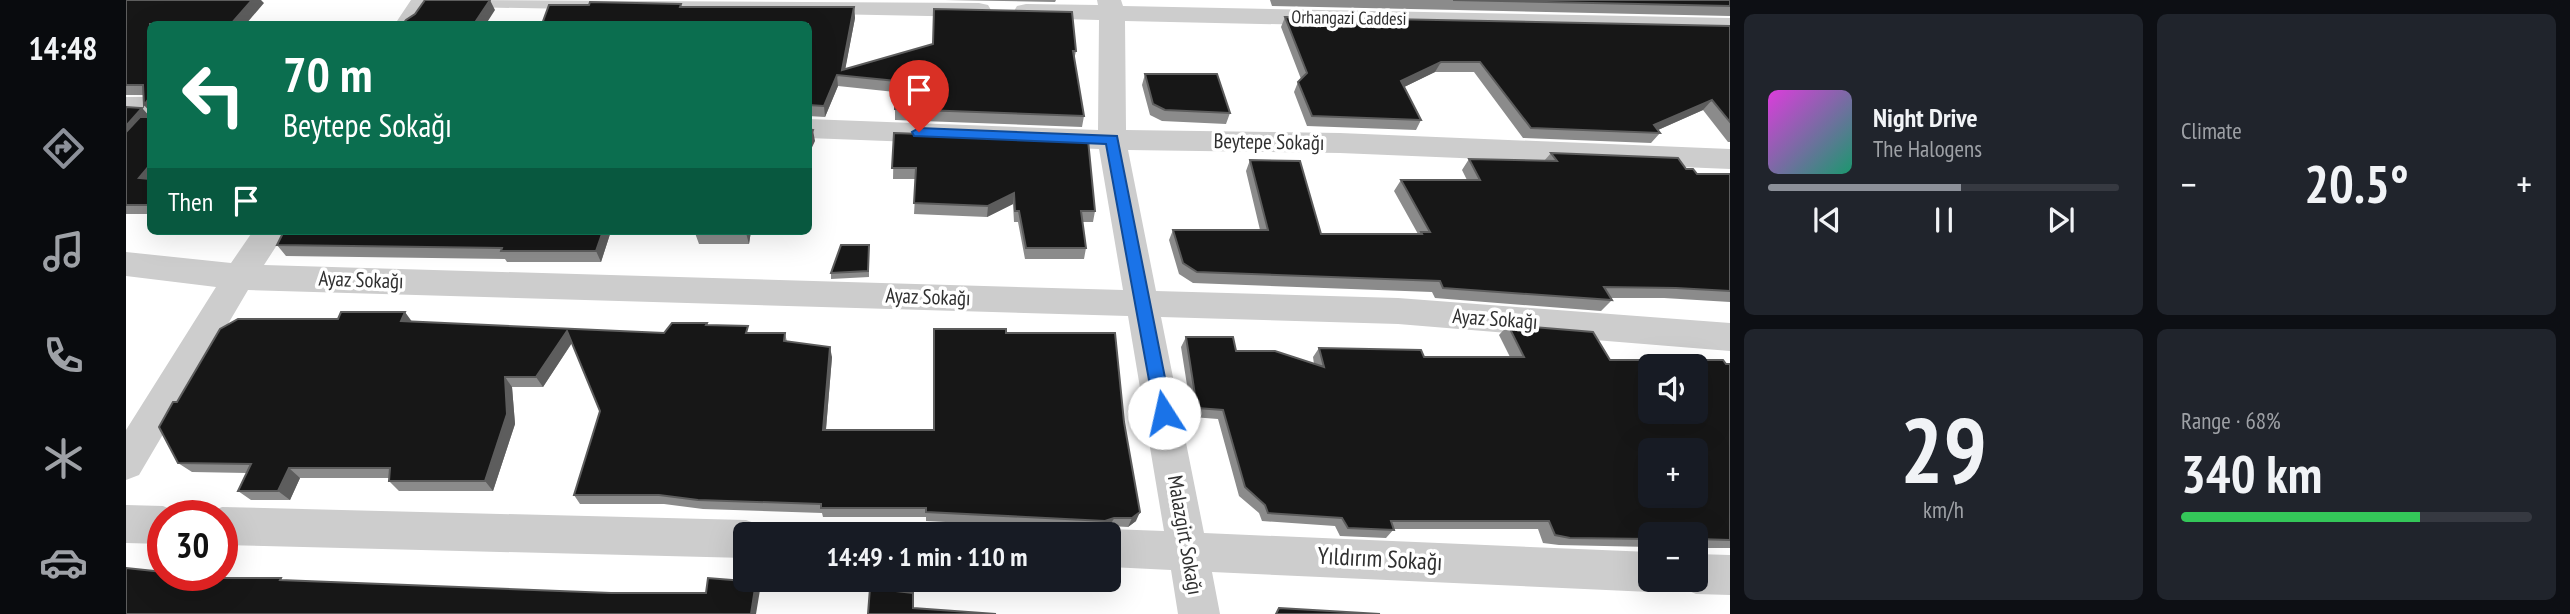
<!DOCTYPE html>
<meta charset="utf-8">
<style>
:root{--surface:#171b24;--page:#20242c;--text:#f1f3f6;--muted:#9ea1a6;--line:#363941;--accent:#8c9099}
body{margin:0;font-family:"PT Sans Narrow",sans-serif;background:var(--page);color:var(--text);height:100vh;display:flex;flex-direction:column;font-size:26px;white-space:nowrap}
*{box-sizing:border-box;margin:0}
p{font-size:23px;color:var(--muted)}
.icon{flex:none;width:38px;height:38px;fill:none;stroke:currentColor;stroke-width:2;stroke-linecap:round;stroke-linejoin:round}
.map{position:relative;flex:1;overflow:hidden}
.panel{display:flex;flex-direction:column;gap:14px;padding:14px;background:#0d0f14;width:840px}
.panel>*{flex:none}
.banner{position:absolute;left:21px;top:21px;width:665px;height:214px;border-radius:10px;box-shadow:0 7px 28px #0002;background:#0b6e4f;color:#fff;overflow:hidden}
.fabs{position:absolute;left:1512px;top:354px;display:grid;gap:14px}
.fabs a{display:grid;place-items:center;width:70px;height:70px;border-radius:10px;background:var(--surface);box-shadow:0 7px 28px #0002;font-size:35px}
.speed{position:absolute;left:21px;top:500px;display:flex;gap:14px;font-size:35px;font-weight:700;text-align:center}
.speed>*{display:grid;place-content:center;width:91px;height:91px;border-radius:50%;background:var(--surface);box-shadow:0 7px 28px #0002;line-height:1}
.speed .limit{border:10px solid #d22;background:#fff;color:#111}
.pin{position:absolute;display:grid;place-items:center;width:60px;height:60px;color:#fff;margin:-72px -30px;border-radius:50% 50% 50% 0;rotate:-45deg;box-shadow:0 0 7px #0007}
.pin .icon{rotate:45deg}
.me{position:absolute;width:77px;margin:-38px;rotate:350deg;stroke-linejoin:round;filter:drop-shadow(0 0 5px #0008)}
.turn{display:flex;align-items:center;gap:24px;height:147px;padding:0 21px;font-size:32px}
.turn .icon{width:91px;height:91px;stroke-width:2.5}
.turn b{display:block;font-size:49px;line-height:60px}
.then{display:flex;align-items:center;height:66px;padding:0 21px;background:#0003;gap:14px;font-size:26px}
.big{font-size:52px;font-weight:600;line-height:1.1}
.panel .widget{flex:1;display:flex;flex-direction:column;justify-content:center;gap:10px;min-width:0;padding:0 24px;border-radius:10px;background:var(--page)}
.panel .dial{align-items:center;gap:0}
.dial b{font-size:91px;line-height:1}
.song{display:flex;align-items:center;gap:21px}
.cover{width:84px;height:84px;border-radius:10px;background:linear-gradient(135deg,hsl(300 70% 55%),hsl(160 70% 35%))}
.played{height:7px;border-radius:4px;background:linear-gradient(90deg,var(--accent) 55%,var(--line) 55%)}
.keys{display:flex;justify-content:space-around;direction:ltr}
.heat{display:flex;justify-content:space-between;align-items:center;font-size:38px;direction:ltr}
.charge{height:10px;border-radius:5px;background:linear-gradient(90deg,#34c759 68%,var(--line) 0)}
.panel .tiles{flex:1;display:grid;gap:14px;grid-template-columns:repeat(2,1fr)}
.trip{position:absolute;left:607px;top:522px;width:388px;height:70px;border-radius:10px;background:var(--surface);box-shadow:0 7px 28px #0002;font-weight:600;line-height:70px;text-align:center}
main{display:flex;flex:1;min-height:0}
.tabs{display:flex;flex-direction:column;width:126px;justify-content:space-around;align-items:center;background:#090b0e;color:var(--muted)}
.tabs .icon{width:49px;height:49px}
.tabs .current{color:var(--accent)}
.tabs b{font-size:32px;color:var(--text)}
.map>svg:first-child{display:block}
</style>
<main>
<nav class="tabs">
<b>14:48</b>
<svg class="icon current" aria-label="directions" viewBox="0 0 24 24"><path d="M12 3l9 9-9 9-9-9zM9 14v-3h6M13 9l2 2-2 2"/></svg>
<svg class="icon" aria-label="music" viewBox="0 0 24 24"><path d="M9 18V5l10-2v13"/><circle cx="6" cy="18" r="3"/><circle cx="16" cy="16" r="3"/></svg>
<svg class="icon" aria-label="phone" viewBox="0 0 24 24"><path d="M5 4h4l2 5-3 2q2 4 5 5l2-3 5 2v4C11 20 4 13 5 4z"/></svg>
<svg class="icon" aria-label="climate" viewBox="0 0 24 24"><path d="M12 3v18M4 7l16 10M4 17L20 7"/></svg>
<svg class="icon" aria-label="car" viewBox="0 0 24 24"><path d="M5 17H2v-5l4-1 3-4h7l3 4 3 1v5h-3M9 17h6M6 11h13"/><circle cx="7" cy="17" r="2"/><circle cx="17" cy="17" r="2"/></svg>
</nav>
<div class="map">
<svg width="1604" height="614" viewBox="0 0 1604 614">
<rect width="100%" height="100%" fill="#fff"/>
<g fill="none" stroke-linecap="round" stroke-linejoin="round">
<!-- street -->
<path fill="#cdcdcd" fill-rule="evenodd" d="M285,0H309L293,24H269Z
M327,0L853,3L862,5L865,10L862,15L853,17L339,7L330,5Z
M971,0H995L997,6L1604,18V34L999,21L1000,130L1214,133L1604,149V169L1214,153L1002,150L1030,291L1272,298L1604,323V351L1272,324L1035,317L1078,533L1524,552V579H1541L1538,586L1524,592L1086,572L1094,614H1052L1045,570L984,567V534H971L984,529L1038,531L1002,316L122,290L13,475L0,480V430L90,287L0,276V252L105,263L127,231H160L138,265L997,290L973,149L682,138V119L972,130L973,20L900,18L891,16L888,11L891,6L900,4L972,5Z
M0,97H24V115H0Z
M0,505L37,506L51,512L53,516H37V544L0,543Z
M96,507L620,520L634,525L638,534H620V558L96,545V516H80L82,513Z
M1570,554L1604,555V595L1570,594L1556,588L1552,579H1570Z"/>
</g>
<!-- wall -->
<path fill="#8b8b8b" d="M0,0L138,3L24,24L17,95H0Z
M819,0H930L929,2Z
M1144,0H1604V16L1146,6Z
M555,4L556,7H728L729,18L719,69L950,51L948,60L958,116L956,127L769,120V92L712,86L699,117L682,116V24L463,5Z
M1159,17L1604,26V142H1602L1577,110L1532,130L1534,133L1525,143L1397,138L1348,72H1309L1278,87L1295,120L1290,130L1181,126L1168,92L1172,82L1175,79L1155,27Z
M1019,74L1104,113L1100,124L1036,121L1024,115L1016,85Z
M0,107L16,108L24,117V214H0Z
M768,133L969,211L967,222H956L960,248L958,259H899L892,222H888L887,204L861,217L788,214L790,179H767Z
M1425,153L1560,169L1571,174H1604V302L1538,298H1484L1486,300L1475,311L1309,298L1306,292L1067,283L1053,274L1043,240L1047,230H1134L1120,171L1124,160L1195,234H1292L1268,191L1275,180H1341L1336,170L1343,159L1418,161Z
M158,231H485L475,262H381L379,259L160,256L151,245Z
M570,231H625L623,244H573L569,233Z
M743,245V277L705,279V273Z
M286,322L538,333L581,323L582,325L624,333H659L661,342L706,357L700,430H808L880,333L998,422L1010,521L1002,527L984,526L975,530L800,521V517H697L696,513L577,509L538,504H454L448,495L474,411L446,343L417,387H386L389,424L367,491H273L263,481V478H174L164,500H125L112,491L121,473L66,472L52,463L51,402Z
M1382,325L1484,360L1604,364V548H1570V534H1524V547L1433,545L1417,543L1412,529H1268L1260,538L1214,536L1209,526L1136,521L1133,513L1113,496L1092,419L1066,417L1055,347L1060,337L1110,351L1188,364L1187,357L1193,348L1298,357H1384L1373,335Z"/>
<!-- shaded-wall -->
<path fill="#5d5d5d" d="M126,0H135L138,3L120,24H105Z
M364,0L369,10L360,24H348Z
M728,7L729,18L718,76L716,70Z
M1315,62L1309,72L1270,91L1275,81Z
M711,75L712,86L699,117L698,106Z
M24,97V112L18,105Z
M1586,100L1577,110L1525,133L1528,125Z
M16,108L24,117L0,147V126Z
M687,130L689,141L682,156V141Z
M24,165V183L13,178Z
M888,193L887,204L861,217L862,206Z
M477,231H485L475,262L470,251Z
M621,231H625L623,244L620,233Z
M279,312L287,323L275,321Z
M441,331L447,341L417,387L410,377Z
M704,347L706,357L699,440L697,430Z
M379,377L386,387L389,424L367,491L359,481Z
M163,468L174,478L164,500L152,491Z
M1014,512L1010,521L1002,527L1006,518Z
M988,518L984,526L975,530L979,521Z
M630,582L634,590L630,614H625Z"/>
<!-- building -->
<path fill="#171717" stroke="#5d5d5d" stroke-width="2" fill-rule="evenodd" d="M0,0H126L105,24H24V97L18,105L17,85H0Z
M299,0H364L348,24H277L280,20L289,14Z
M1327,0H1604V6Z
M464,2L555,4L554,7H728L716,70L807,44L808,9L946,12L950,51H947L958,116L769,109L770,81L711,75L698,106L682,105V24H416L423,5H463Z
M1159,17L1604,26V122L1586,100L1528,125L1534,133L1405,128L1354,62H1315L1275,81L1295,120L1186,116L1172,82L1181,73Z
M1019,74H1091L1104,113L1039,110L1027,104Z
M0,107L16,108L0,126Z
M14,117H24V165L13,178L24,179V205H0V132Z
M682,129L687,130L682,141Z
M768,133L962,140L969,211H955L960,248H900L893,211H889L888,193L862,206L788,203L790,168H766Z
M1425,153L1552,158L1560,169H1567L1571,174H1604V291L1550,288L1478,287L1486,300L1317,288L1314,281L1071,272L1057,263L1047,230H1142L1124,160L1174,161L1195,234H1296L1295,232H1304L1275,180H1354L1343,159L1431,161Z
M158,231H477L470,251H375L376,248L151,245Z
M570,231H621L620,233H569Z
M715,245H743L742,271L705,273Z
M215,312H279L275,321L538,333L546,323H581L580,325L622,326L620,333H659L658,341L704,347L697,430H808V329H880V333H989L998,422L1014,512L1006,518H988L979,521L800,512V508H695V504L572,500L533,495H448L474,411L441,331L410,377H379L381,414L359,481H263L264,468H163L152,491H112L125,464L52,463L33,427L47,402H51L94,329L112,319H212Z
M1382,325L1467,332L1484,360H1597L1600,364H1604V540L1570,539V534H1524V539L1444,538L1429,535L1423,521H1265L1268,530L1222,528L1216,518L1142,513L1139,505L1119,487L1097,410L1071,408L1060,337H1107L1110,351H1149L1198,367L1193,348L1295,350L1298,357H1398ZM1524,366H1570V411H1524ZM1524,450H1570V495H1524Z
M0,568L37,572V576H54V578H155L154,580L485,593H580L582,578L630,582L625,614H0Z
M744,588L787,593V608L870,614H742Z
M1153,608L1254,614H1150Z"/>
<!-- route -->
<path fill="#1a73e8" stroke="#114b97" stroke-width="2" d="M793,128L991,136L1046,413L1044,419L1038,421L1031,419L1029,413L980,144L788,136L786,132Z"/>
<g text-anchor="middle" stroke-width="7" stroke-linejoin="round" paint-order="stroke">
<!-- far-street labels -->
<g font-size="18" fill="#303030" stroke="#fff">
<text transform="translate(1223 18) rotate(1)" y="6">Orhangazi Caddesi</text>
</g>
<!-- street labels -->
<g font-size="21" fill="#303030" stroke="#fff">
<text transform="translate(1143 142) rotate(1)" y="7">Beytepe Sokağı</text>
<text transform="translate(235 280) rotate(2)" y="7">Ayaz Sokağı</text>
<text transform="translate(802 297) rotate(2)" y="7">Ayaz Sokağı</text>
<text transform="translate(1369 319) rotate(4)" y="7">Ayaz Sokağı</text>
<text transform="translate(1059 535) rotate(80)" y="7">Malazgirt Sokağı</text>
</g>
<!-- near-street labels -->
<g font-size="24" fill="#303030" stroke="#fff">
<text transform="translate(1254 559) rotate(3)" y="8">Yıldırım Sokağı</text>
</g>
</g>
</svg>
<div class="fabs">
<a><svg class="icon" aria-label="sound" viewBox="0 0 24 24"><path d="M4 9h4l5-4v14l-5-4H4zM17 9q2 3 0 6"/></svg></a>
<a>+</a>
<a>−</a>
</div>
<div class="speed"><div class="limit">30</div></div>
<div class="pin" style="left:793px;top:132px;background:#d93025"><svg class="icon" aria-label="arrive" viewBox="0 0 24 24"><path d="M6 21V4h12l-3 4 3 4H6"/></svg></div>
<svg class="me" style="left:1038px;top:413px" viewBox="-20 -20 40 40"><circle r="19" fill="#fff"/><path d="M0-13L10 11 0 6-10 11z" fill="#1a73e8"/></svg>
<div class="trip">14:49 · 1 min · 110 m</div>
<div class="banner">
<div class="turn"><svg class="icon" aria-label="left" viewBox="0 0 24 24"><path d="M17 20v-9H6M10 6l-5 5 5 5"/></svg><div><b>70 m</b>Beytepe Sokağı</div></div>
<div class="then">Then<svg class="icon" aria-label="arrive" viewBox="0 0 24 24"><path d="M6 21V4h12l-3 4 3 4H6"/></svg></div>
</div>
</div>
<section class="panel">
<div class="tiles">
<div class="widget">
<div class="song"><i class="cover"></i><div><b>Night Drive</b><p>The Halogens</p></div></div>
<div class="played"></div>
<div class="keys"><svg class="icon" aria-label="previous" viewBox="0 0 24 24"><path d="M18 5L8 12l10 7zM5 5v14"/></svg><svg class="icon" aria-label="pause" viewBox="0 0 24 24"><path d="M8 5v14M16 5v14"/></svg><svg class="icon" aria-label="next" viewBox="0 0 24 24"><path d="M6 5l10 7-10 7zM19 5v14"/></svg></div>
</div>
<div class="widget"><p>Climate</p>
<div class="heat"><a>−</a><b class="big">20.5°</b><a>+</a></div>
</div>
<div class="widget dial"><b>29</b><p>km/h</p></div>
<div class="widget"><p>Range · 68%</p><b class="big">340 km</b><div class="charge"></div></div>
</div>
</section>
</main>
